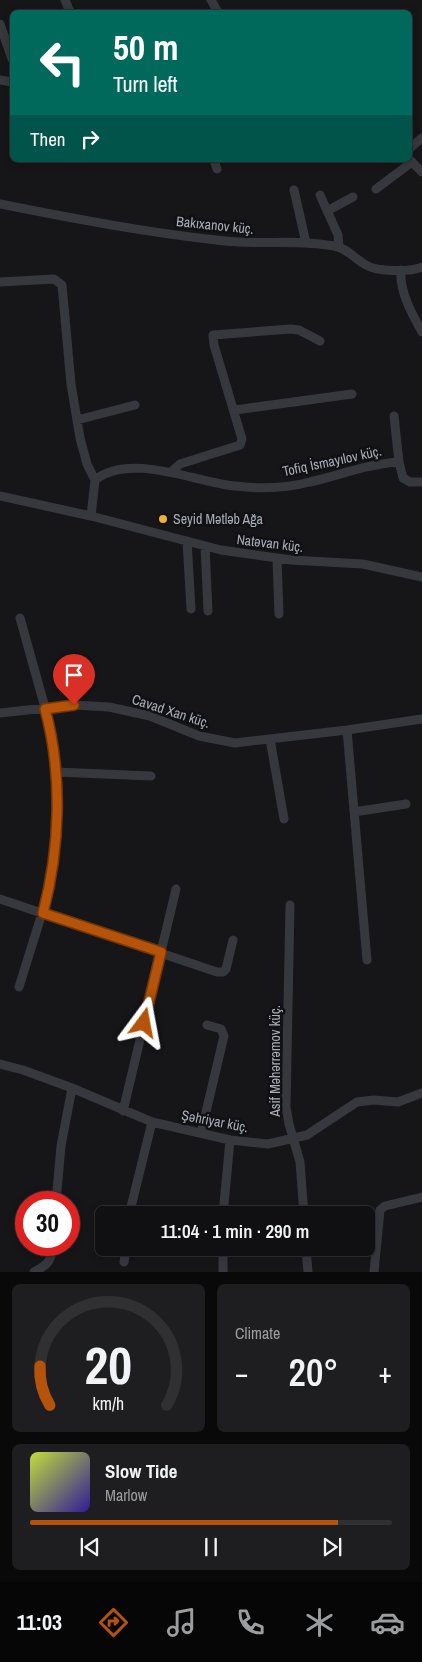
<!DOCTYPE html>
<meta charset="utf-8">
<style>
:root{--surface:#101012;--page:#1e1e20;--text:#f1f3f6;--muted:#9c9d9f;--line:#303032;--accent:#b45309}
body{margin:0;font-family:"Archivo Narrow",sans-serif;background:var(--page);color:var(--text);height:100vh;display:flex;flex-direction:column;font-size:19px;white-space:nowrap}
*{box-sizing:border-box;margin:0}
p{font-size:16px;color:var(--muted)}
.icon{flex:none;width:28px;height:28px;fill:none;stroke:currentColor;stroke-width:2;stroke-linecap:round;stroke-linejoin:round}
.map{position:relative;height:1272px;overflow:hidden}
.drawer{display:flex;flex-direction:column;gap:12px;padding:12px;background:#09090a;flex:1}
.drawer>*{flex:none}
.guide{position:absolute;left:10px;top:10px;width:402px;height:152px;border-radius:8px;box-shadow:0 2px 8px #0003,0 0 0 1px var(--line);background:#00695c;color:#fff;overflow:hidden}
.speed{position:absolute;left:15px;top:1191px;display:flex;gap:10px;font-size:25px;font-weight:700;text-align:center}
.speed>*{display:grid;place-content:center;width:65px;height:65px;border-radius:50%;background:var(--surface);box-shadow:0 2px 8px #0003,0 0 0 1px var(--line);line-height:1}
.speed .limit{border:8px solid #d22;background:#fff;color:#111}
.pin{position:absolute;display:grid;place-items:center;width:42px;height:42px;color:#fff;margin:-51px -21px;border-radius:50% 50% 50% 0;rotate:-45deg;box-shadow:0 0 5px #0007}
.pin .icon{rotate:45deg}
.me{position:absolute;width:55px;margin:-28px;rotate:13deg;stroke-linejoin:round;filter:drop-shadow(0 0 4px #0008)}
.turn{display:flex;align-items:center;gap:18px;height:105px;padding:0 20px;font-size:22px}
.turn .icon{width:65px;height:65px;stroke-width:2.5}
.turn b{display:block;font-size:35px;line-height:42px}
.then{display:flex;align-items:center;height:48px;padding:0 20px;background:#0003;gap:10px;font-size:19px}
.big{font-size:38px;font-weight:600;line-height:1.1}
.drawer .tile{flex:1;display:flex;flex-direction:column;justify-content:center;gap:8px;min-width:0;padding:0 18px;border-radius:8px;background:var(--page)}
.drawer .dial{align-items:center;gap:0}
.dial svg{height:130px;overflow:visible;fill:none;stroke:var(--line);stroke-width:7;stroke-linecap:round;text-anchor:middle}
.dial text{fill:var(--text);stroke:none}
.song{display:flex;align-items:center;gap:15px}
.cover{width:60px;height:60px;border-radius:8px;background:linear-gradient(135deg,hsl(70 70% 55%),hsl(250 70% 35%))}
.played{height:5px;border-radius:2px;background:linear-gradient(90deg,var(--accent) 85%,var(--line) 85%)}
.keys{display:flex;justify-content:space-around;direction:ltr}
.heat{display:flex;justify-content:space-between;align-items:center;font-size:28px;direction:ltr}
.drawer .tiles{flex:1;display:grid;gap:12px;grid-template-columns:1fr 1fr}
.tile:last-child{grid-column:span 2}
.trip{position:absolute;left:95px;top:1206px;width:280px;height:50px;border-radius:8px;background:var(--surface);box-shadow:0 2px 8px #0003,0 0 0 1px var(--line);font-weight:600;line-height:50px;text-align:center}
.tabs{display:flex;height:80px;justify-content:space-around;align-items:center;background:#060607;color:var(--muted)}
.tabs .icon{width:35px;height:35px}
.tabs .on{color:var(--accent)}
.tabs b{font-size:22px;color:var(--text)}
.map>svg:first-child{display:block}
</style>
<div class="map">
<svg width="422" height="1272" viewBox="0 0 422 1272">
<rect width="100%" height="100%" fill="#161618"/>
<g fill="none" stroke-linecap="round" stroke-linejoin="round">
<!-- minor -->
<path stroke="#37383d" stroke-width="9" d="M65,0L70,12
M211,0L218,12
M0,24L12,59
M0,80L12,82
M410,148L422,138
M214,160L217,169
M410,160L422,172
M376,189L412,162
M294,190L306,243
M320,195L338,235L339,247
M0,204C75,219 149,233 225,241C261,245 298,239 334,246C347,248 355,259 366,265C377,272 411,272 422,267
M327,211L353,197
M401,270C399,291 412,314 422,332
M0,282L54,279L62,285L71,384L80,438L87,464L95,480
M235,410L352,394
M394,416L399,462
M77,420L135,405
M171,472L180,464L240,445L242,439L214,345L213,335L291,329L299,330L320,341
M0,496L91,516L221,550L291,560L363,564L422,577
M91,516L95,480C130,452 195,482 235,486C259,489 287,488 310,482C340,475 368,464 399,462L403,478L410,482H422
M187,541L191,609
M205,546L208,611
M277,559L279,614
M0,713L74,705L109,707L150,716L199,736L235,743L347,730L422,719
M347,730L367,960
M270,739L284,819
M56,772L151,776
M354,812L406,804
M0,899L217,972H223L226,969L233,940
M290,905L286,1107L289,1124L300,1162L304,1215
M19,987L48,894L55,849L57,787L51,729L20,618
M0,1064L23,1070L72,1088L152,1122L230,1140L268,1144L307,1135L357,1102L374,1100L398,1102L422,1093
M123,1111L176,889
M201,1133L224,1036L221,1029L207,1025
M56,1202L61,1146L72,1088
M129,1215L152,1122
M223,1215L230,1140
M306,1248L308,1272
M124,1262L126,1248
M34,1272C48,1265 52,1260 53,1245
M223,1272V1248
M374,1272L380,1210L385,1206L422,1197"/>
</g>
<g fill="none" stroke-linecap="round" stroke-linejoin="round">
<!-- route casing -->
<g stroke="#753606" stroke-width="12">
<path id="route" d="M74,705L45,709C63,775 60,848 43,913L161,952L144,1023"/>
</g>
<!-- route -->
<use href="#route" stroke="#b45309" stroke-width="9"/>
</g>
<!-- markers -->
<circle fill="#f2b134" stroke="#111113" stroke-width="2" cx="163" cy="519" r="5"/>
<g text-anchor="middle" stroke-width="5" stroke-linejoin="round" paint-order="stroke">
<!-- street labels -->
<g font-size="14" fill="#a8adb8" stroke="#111113">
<text transform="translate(215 225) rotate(6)" y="5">Bakıxanov küç.</text>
<text transform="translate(332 461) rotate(-12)" y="5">Tofiq İsmayılov küç.</text>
<text transform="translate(270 543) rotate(7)" y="5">Natəvan küç.</text>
<text transform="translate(171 711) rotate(18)" y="5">Cavad Xan küç.</text>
<text transform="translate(275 1061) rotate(-90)" y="5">Asif Məhərrəmov küç.</text>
<text transform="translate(215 1121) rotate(11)" y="5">Şəhriyar küç.</text>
</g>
<!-- poi labels -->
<g font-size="14" fill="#a8adb8" stroke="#111113" text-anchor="start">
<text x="173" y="524">Seyid Mətləb Ağa</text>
</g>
</g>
</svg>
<div class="speed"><div class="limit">30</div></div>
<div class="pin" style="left:74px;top:705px;background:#d93025"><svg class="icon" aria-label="arrive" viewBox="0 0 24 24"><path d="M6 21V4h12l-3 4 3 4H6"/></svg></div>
<svg class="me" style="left:144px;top:1023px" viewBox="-20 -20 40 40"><path d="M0-17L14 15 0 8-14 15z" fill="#b45309" stroke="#fff" stroke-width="4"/></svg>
<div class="trip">11:04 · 1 min · 290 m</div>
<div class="guide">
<div class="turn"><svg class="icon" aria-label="left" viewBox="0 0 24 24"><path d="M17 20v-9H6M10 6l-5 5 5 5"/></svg><div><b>50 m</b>Turn left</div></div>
<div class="then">Then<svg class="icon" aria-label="right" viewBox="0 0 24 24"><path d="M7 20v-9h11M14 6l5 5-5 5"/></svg></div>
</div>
</div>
<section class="drawer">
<div class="tiles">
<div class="tile dial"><svg viewBox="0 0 100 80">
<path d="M14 69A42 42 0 1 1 86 69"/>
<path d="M14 69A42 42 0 0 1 8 45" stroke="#b45309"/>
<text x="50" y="56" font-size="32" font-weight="700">20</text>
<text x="50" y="72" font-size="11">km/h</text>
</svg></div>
<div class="tile"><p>Climate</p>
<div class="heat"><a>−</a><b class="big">20°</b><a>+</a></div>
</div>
<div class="tile">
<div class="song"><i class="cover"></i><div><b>Slow Tide</b><p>Marlow</p></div></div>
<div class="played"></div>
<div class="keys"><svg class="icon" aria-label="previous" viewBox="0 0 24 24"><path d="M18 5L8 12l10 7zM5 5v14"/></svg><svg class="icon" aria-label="pause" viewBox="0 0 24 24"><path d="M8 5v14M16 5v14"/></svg><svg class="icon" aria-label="next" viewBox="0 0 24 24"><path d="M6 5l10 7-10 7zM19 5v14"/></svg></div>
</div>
</div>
</section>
<nav class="tabs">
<b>11:03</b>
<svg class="icon on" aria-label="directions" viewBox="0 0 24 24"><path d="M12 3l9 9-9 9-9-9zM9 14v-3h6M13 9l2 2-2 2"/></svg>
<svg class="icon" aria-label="music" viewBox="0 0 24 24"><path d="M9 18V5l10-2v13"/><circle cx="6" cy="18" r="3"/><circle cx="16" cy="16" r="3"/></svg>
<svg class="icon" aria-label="phone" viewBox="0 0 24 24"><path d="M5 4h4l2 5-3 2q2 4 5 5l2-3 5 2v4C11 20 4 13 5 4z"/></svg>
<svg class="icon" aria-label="climate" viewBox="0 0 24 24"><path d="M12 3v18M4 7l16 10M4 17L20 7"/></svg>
<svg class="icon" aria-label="car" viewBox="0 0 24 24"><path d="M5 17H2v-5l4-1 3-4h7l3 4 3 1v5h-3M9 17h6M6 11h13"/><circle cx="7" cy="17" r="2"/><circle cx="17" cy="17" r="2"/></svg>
</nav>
